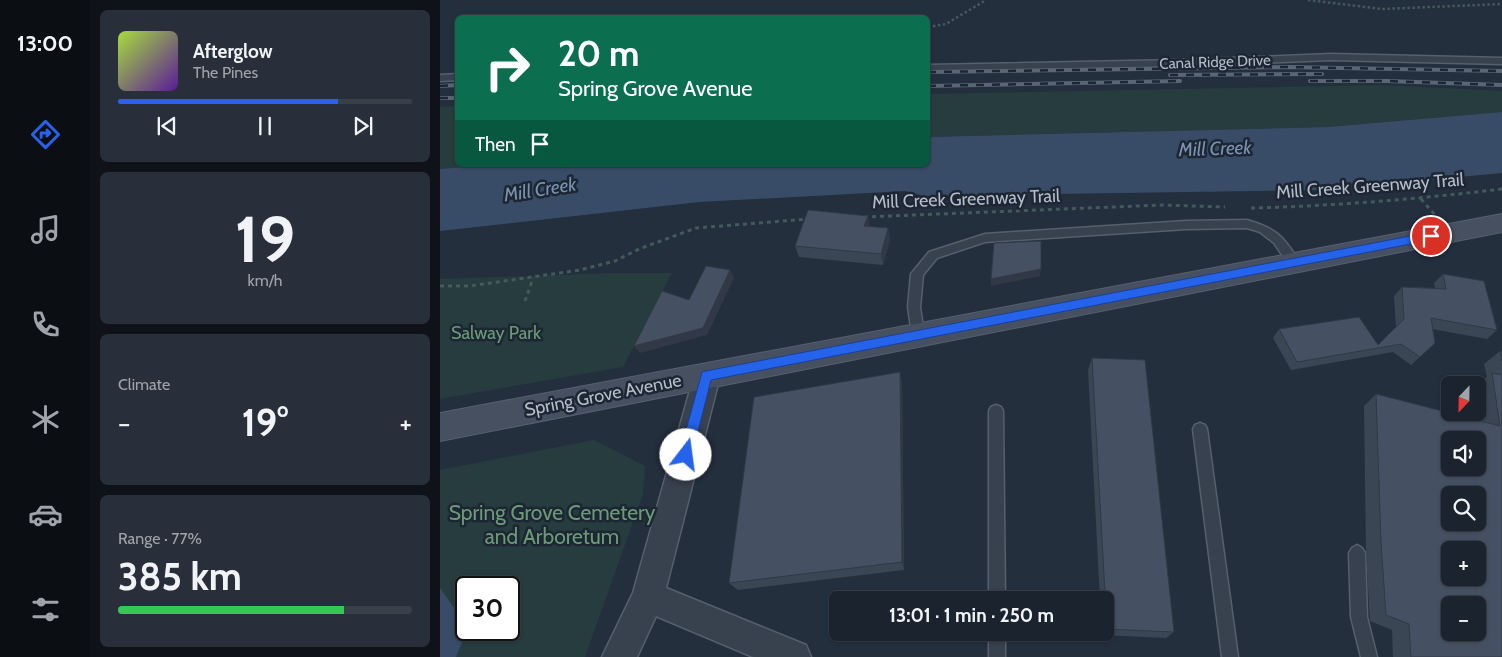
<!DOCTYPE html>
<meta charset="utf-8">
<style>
:root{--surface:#1b232e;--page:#282f3a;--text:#f1f3f6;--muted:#a0a4aa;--line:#39404a;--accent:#2563eb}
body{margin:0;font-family:Cabin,sans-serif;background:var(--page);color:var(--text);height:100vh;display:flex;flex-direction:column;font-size:19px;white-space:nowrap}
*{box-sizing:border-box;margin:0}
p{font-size:16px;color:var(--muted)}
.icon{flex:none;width:28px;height:28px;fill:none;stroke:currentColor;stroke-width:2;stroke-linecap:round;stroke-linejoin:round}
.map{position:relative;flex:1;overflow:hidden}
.drawer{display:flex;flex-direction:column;gap:10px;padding:10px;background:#0f1319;width:350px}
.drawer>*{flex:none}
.guide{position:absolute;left:15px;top:15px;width:475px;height:152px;border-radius:8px;box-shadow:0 1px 4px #0004,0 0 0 1px var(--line);background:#0b6e4f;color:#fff;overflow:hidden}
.needle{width:32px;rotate:202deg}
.fabs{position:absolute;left:1001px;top:376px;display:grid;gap:10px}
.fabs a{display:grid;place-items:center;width:45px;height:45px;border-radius:8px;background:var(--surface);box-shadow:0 1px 4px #0004,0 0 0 1px var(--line);font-size:25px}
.speed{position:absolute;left:15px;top:576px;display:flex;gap:10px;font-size:25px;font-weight:700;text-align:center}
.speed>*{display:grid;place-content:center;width:65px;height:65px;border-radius:50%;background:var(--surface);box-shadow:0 1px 4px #0004,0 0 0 1px var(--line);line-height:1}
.speed .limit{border:2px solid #111;border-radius:8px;background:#fff;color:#111}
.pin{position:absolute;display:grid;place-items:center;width:42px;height:42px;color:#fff;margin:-21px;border:2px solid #fff;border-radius:50%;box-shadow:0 1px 5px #0007}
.me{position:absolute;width:55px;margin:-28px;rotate:15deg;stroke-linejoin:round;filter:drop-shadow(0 0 4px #0008)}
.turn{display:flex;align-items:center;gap:18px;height:105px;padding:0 20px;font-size:22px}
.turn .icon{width:65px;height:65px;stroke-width:2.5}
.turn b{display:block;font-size:35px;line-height:42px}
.then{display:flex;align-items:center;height:48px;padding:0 20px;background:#0003;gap:10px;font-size:19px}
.big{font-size:38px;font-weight:800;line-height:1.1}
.drawer .card{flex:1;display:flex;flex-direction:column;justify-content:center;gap:8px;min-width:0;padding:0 18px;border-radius:8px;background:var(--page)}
.drawer .dial{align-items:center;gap:0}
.dial b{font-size:65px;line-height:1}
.song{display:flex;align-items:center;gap:15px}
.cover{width:60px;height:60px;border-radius:8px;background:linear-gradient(135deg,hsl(80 70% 55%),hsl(270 70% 35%))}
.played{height:5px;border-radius:2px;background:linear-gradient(90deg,var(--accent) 75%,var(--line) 75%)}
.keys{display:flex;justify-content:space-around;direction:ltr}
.heat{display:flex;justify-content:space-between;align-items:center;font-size:28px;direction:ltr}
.charge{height:8px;border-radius:4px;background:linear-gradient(90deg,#34c759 77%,var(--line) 0)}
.trip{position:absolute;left:389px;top:591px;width:285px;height:50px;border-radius:8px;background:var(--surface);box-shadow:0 1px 4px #0004,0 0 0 1px var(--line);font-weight:800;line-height:50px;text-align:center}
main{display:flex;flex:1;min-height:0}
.dock{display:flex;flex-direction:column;width:90px;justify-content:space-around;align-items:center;background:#0b0e12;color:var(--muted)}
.dock .icon{width:35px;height:35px}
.dock .current{color:var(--accent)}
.dock b{font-size:22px;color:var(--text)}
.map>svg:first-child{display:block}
</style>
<main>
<nav class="dock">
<b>13:00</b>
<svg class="icon current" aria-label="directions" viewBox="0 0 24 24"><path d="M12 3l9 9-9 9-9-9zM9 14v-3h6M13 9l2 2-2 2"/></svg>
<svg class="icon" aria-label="music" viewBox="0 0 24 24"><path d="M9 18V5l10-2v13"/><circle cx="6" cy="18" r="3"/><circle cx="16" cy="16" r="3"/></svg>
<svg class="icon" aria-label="phone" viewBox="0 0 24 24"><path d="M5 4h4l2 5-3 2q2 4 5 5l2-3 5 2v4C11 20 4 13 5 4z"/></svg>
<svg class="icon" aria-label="climate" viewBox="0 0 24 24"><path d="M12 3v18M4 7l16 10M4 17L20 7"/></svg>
<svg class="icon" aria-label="car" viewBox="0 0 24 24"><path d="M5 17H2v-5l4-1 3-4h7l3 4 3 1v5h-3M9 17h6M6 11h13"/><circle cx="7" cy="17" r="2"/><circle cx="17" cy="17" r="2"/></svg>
<svg class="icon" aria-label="filters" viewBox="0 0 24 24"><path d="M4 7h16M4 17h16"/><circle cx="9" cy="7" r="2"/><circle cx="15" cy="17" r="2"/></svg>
</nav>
<section class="drawer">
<div class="card">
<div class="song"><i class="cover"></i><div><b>Afterglow</b><p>The Pines</p></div></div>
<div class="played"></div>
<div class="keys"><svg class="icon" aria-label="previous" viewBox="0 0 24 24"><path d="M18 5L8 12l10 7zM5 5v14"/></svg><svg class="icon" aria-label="pause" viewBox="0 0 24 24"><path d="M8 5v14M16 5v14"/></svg><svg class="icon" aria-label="next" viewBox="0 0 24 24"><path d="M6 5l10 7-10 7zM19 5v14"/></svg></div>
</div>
<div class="card dial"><b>19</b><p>km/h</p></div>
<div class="card"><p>Climate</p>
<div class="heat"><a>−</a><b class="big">19°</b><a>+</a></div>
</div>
<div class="card"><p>Range · 77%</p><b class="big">385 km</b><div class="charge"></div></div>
</section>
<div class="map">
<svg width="1062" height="657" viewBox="0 0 1062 657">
<rect width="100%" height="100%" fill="#242f3e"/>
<!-- green -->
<path fill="#263c3f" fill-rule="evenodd" d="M941,85L1062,91V112L888,127L488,137V94Z
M17,106L18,165H49L0,169V107Z
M173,273H232L183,367L0,399V279Z
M154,440L205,466L203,494L145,657H0V470ZM26,588H69V630H26Z"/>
<!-- water -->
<path fill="#394c67" d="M1062,112V173L879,190L484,196L465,191L259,202L0,231V169L49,165H488V137L888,127Z
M0,588L26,625L27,630L16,657H0Z"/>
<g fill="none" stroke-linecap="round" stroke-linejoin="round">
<!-- lane casing -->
<g stroke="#565f6c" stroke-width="3">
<path id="lane" d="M891,54L1062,58V64L891,60L740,66L488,71V65L740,60Z
M18,74V80L0,81V75Z
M807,220C835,228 844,236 859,262L857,265H849L834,243L820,232L807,228L746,229L545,242L497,258L483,275L480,307L484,334L482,338L478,339L474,338L472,334L468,307L471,274L489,252L545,234L746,221Z
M556,405L561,407L563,411L565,600H549V411L551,407Z
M760,423L765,425L767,429L798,657H782L753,429L755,425Z
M917,545L922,548L925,553L927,617L937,657H921L911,617L909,553L912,548Z
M549,632H565V657H549Z"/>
</g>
<!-- street casing -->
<g stroke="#565f6c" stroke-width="3">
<path id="street" d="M267,365L276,368L280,376L226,588L366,645L371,657H313L216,616L197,657H162L193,593L254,376L258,368Z"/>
</g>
<!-- secondary casing -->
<g stroke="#565f6c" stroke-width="2">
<path id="secondary" d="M1062,214V232L0,441V413Z"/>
</g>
<!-- path-far1 -->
<path stroke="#44595c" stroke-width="2.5" stroke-dasharray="2.5 2.5" stroke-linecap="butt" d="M868,0L942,9L1062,4
M488,27L506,24L546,0"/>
<!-- path -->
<path stroke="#44595c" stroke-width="3" stroke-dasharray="4 4" stroke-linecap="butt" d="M981,199L995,215
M811,208C895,206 978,199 1062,189
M424,217L723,205L785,207
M0,286H30L140,270L175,261L199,249L256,228L368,219
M85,301L93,278"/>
<!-- lane -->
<use href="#lane" fill="#38414e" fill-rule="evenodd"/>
<!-- street -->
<use href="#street" fill="#38414e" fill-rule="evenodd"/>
<!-- secondary -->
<use href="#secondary" fill="#465061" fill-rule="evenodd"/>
<!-- rail casing -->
<g stroke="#5a6575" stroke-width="4">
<path id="rail" d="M488,72L847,67L1062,71
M730,75L882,74
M870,81H947L1062,85
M0,86L18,85
M488,86L740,81
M0,98H18"/>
</g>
<!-- rail -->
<use href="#rail" stroke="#1d2633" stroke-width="2.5" stroke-dasharray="8" stroke-linecap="butt"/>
</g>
<!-- wall -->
<path fill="#3b4654" d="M430,227L448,228L450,240L443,265L359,257L355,246Z
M1003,274L1057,330L1047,339L992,329L995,343L971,365L953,352L851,370L833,338L839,329L938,345L956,327L954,296L962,287L995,288L994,283Z
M1060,351L1062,352V657H953L952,630L930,621L926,551L924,406L936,394L1041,421L1038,397L1037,385L1047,377L1044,364Z
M652,358L734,632L726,638L662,635V632H665V600H660L648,370Z
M460,372L462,384L464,570L298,590L289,583Z"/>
<!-- shaded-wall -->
<path fill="#303945" d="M428,216L430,227L424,226Z
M448,228L450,240L443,265L441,254Z
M601,269L600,276L551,286V279Z
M290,270L294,278L267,335L200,353L194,346Z
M460,372L462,384L464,570L462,562Z"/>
<!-- building -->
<path fill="#455162" stroke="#303945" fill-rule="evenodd" d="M368,210L428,216L424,226L448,228L441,254L355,246Z
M601,241V269L551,279L554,243Z
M266,266L290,270L263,328L194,346L222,291L249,300Z
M1003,274L1044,281L1057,330L991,318L995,343L980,357L961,344L857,362L839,329L919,317L938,345L964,319L962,287L1006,289Z
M1060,351L1062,352V361Z
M652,358L705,360L734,632L667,629Z
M460,372L462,562L289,583L314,397Z
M1052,373L1062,375V657H971L969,624L946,615L941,542L936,394L1060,426ZM1010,440H1038V468H1010ZM1010,495H1038V522H1010ZM1010,550H1038V578H1010ZM1010,605H1038V632H1010Z"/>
<!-- route -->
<path fill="#2563eb" stroke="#184099" d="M991,232L996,236L991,240L271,380L252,455L250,459L246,461L241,459L239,455L261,376L262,372L266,371Z"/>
<g text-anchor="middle" stroke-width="5" stroke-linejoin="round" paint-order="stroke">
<!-- far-street labels -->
<g font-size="15" fill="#b4bcc9" stroke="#1d2633">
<text transform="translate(775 62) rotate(-2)" y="5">Canal Ridge Drive</text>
</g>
<!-- street labels -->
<g font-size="18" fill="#b4bcc9" stroke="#1d2633">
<text transform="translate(930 186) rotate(-4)" y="6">Mill Creek Greenway Trail</text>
<text transform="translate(526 199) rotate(-2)" y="6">Mill Creek Greenway Trail</text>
<text transform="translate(163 395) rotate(-11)" y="6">Spring Grove Avenue</text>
</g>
<!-- park labels -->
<g font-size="18" fill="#6b9a76" stroke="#1d2633">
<text x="56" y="339">Salway Park</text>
</g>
<!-- water labels -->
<g font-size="19" font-style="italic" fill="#7c92b1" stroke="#1d2633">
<text transform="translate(775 148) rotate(-2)" y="7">Mill Creek</text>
<text transform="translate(100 189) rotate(-9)" y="7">Mill Creek</text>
</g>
<!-- near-park labels -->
<g font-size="21" fill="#6b9a76" stroke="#1d2633">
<text x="112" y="520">Spring Grove Cemetery<tspan x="112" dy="24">and Arboretum</tspan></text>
</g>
</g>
</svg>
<div class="fabs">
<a><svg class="needle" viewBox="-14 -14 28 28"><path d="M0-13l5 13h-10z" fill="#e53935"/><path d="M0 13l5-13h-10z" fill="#a0a4aa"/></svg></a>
<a><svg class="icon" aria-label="sound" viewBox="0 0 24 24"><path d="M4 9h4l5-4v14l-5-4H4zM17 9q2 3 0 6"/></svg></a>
<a><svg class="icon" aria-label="search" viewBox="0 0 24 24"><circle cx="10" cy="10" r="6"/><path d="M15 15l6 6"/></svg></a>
<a>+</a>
<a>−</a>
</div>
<div class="speed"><div class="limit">30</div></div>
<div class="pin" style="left:991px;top:236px;background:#d93025"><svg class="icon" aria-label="arrive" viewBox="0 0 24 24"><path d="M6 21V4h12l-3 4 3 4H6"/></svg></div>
<svg class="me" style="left:246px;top:455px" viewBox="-20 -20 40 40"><circle r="19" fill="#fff"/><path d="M0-13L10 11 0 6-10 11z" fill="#2563eb"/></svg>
<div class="trip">13:01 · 1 min · 250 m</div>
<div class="guide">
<div class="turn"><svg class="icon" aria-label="right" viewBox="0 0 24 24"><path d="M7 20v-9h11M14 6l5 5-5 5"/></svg><div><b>20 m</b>Spring Grove Avenue</div></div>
<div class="then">Then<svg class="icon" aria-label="arrive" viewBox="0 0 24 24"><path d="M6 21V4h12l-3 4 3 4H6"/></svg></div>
</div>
</div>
</main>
